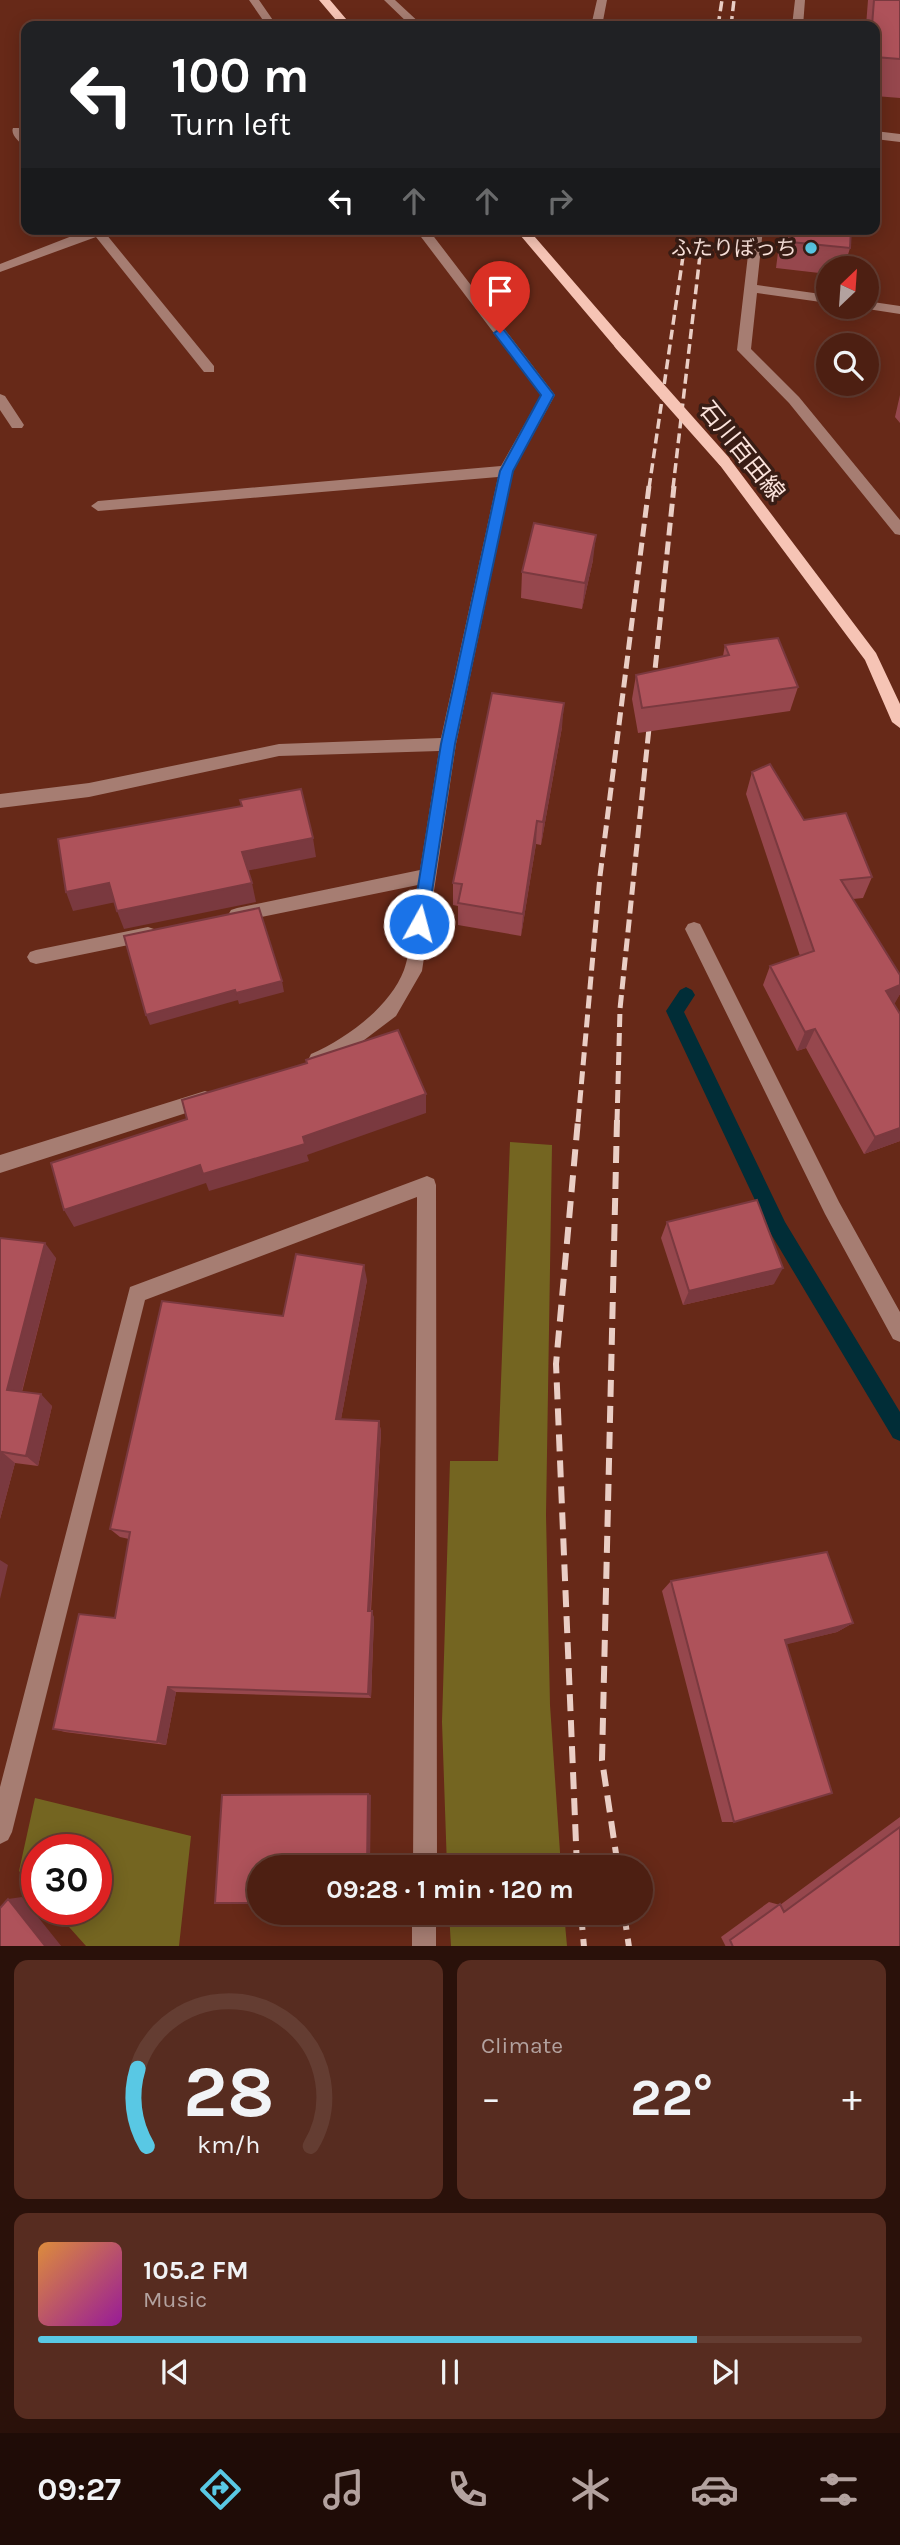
<!DOCTYPE html>
<meta charset="utf-8">
<style>
:root{--surface:#4d1f12;--page:#572c20;--text:#f1f3f6;--muted:#b3a29f;--line:#643d32;--accent:#59c8e4}
body{margin:0;font-family:Karla,"Noto Sans JP",sans-serif;background:var(--page);color:var(--text);height:100vh;display:flex;flex-direction:column;font-size:26px;white-space:nowrap}
*{box-sizing:border-box;margin:0}
p{font-size:23px;color:var(--muted)}
.icon{flex:none;width:38px;height:38px;fill:none;stroke:currentColor;stroke-width:2;stroke-linecap:round;stroke-linejoin:round}
.map{position:relative;height:1946px;overflow:hidden}
.sheet{display:flex;flex-direction:column;gap:14px;padding:14px;background:#2a110a;flex:1}
.sheet>*{flex:none}
.guide{position:absolute;left:21px;top:21px;width:859px;height:214px;border-radius:14px;box-shadow:0 4px 18px #0003,0 0 0 2px var(--line);background:#202124;color:#fff;overflow:hidden}
.needle{width:46px;rotate:25deg}
.buttons{position:absolute;left:816px;top:256px;display:grid;gap:14px}
.buttons a{display:grid;place-items:center;width:63px;height:63px;border-radius:50%;background:var(--surface);box-shadow:0 4px 18px #0003,0 0 0 2px var(--line);font-size:35px}
.speed{position:absolute;left:21px;top:1834px;display:flex;gap:14px;font-size:35px;font-weight:700;text-align:center}
.speed>*{display:grid;place-content:center;width:91px;height:91px;border-radius:50%;background:var(--surface);box-shadow:0 4px 18px #0003,0 0 0 2px var(--line);line-height:1}
.speed .limit{border:10px solid #d22;background:#fff;color:#111}
.pin{position:absolute;display:grid;place-items:center;width:60px;height:60px;color:#fff;margin:-72px -30px;border-radius:50% 50% 50% 0;rotate:-45deg;box-shadow:0 0 7px #0007}
.pin .icon{rotate:45deg}
.me{position:absolute;width:77px;margin:-38px;rotate:7deg;stroke-linejoin:round;filter:drop-shadow(0 0 5px #0008)}
.turn{display:flex;align-items:center;gap:24px;height:147px;padding:0 35px;font-size:32px}
.turn .icon{width:91px;height:91px;stroke-width:2.5}
.turn b{display:block;font-size:49px;line-height:60px}
.lanes{display:flex;align-items:center;height:66px;padding:0 35px;background:#0003;justify-content:center;gap:35px;direction:ltr}
.lanes .off{opacity:.35}
.big{font-size:52px;font-weight:700;line-height:1.1}
.sheet .widget{flex:1;display:flex;flex-direction:column;justify-content:center;gap:10px;min-width:0;padding:0 24px;border-radius:14px;background:var(--page)}
.sheet .dial{align-items:center;gap:0}
.dial svg{height:182px;overflow:visible;fill:none;stroke:var(--line);stroke-width:7;stroke-linecap:round;text-anchor:middle}
.dial text{fill:var(--text);stroke:none}
.song{display:flex;align-items:center;gap:21px}
.cover{width:84px;height:84px;border-radius:10px;background:linear-gradient(135deg,hsl(30 70% 55%),hsl(300 70% 35%))}
.played{height:7px;border-radius:4px;background:linear-gradient(90deg,var(--accent) 80%,var(--line) 80%)}
.keys{display:flex;justify-content:space-around;direction:ltr}
.heat{display:flex;justify-content:space-between;align-items:center;font-size:38px;direction:ltr}
.sheet .tiles{flex:1;display:grid;gap:14px;grid-template-columns:1fr 1fr}
.widget:last-child{grid-column:span 2}
.trip{position:absolute;left:247px;top:1855px;width:406px;height:70px;border-radius:35px;background:var(--surface);box-shadow:0 4px 18px #0003,0 0 0 2px var(--line);font-weight:700;line-height:70px;text-align:center}
.tabs{display:flex;height:112px;justify-content:space-around;align-items:center;background:#1f0c07;color:var(--muted)}
.tabs .icon{width:49px;height:49px}
.tabs .on{color:var(--accent)}
.tabs b{font-size:32px;color:var(--text)}
.map>svg:first-child{display:block}
</style>
<div class="map">
<svg width="900" height="1947" viewBox="0 0 900 1947">
<rect width="100%" height="100%" fill="#672918"/>
<!-- green -->
<path fill="#746521" d="M510,1142L552,1145L546,1515L550,1705L561,1867H447L442,1722L450,1461H498Z
M35,1798L191,1836L179,1946H86L53,1909H96V1850H37V1891L19,1871Z
M449,1913H564L567,1946H451Z"/>
<g fill="none" stroke-linecap="round" stroke-linejoin="round">
<!-- stream -->
<path fill="#012d37" fill-rule="evenodd" d="M686,987L692,990L695,995L684,1012L785,1222L900,1412V1441L893,1438L771,1234L666,1011L680,990Z"/>
<!-- minor -->
<path fill="#a67d72" fill-rule="evenodd" d="M249,0H259L277,26H267Z
M384,0H395L423,26H411Z
M597,0H607L602,26H591Z
M795,0H805L803,26H792Z
M13,128H21L26,135V146C20,144 10,134 13,128Z
M875,131L900,134V142L875,139Z
M90,229H113L106,234L214,366V372H204L96,237L0,272V264Z
M415,229H428L555,395L513,471L456,744L422,971L396,1016L339,1059L317,1068L311,1066L308,1060L311,1054C346,1039 390,1007 404,970C412,948 414,909 418,885L237,922L231,920L228,915L231,910L237,908L420,870L439,751L279,756L89,797L0,808V794L89,783L279,744L441,738L498,477L98,511L91,506L98,501L501,466L541,395Z
M751,229H763L757,285L828,295V303L757,293L751,349L799,397L900,520V535L895,534L789,403L737,350Z
M866,301L900,306V314L861,308L866,306Z
M0,394L5,396L24,425L22,428H12L0,410Z
M694,922L700,924L839,1202L900,1312V1342L893,1339L825,1214L685,929L688,924Z
M148,927L154,929L157,934L154,939L148,941L36,964L30,962L27,957L30,952L36,950Z
M205,1091L211,1093L214,1099L211,1105L0,1173V1155Z
M427,1176L434,1179L436,1185L437,1867H413L417,1197L145,1300L12,1832L8,1840L0,1844V1787L130,1287Z
M412,1913H436V1947H412Z"/>
<!-- major -->
<path fill="#f6c4b5" fill-rule="evenodd" d="M319,0H330L352,26H341Z
M515,229H528L625,341V347H615Z
M724,456L729,458L876,653L900,704V728L892,722L865,660L719,464L717,461Z"/>
<!-- rail-far2 -->
<path stroke="#eacec5" stroke-width="3.5" stroke-dasharray="10 5" stroke-linecap="butt" d="M718,26L722,0
M731,26L734,0
M649,488L687,229
M673,488L703,229"/>
<!-- rail-far1 -->
<path stroke="#eacec5" stroke-width="5" stroke-dasharray="13 6" stroke-linecap="butt" d="M578,1122L600,876L649,486
M617,1122L620,1009L674,486"/>
<!-- rail -->
<path stroke="#eacec5" stroke-width="6" stroke-dasharray="17 9" stroke-linecap="butt" d="M617,1120L602,1760L618,1867
M577,1867L556,1364L578,1120
M581,1913L584,1947
M624,1913L629,1947"/>
<!-- major-bridge -->
<path stroke="#f6c4b5" stroke-width="12" d="M620,344L724,461"/>
</g>
<!-- wall -->
<path fill="#96474d" d="M868,0H900V98L875,96V26H866Z
M781,229H851L850,248L844,268H828V274L776,268Z
M900,395V423L895,417Z
M593,560L582,609L521,598L522,572Z
M725,645L798,687L790,711L638,733L632,699L636,675L723,656Z
M562,727L541,845L536,844L521,936L458,925V906L453,905V883Z
M752,772L804,820L872,877L863,898L853,899L900,975V994L894,1003L900,1014V1141L864,1154L806,1048L797,1051L763,985L770,966L800,956L746,794Z
M667,1222L774,1284L683,1305L661,1238Z
M0,1238L56,1258L22,1392L52,1406L38,1466L15,1463L0,1519Z
M367,1280L341,1419L379,1421L381,1432L371,1611L374,1618L371,1698L176,1692L166,1745L65,1732L53,1729L115,1618L129,1539L120,1537L110,1529L283,1316Z
M671,1581L853,1623L837,1632L786,1644L734,1822H722L662,1591Z
M900,1817V1947H726L721,1937L769,1902L780,1905Z"/>
<!-- shaded-wall -->
<path fill="#7a393f" d="M596,535L593,560L582,609L585,583Z
M564,703L562,727L541,845L543,822Z
M537,821L536,844L521,936L523,914Z
M313,838L316,857L246,871L242,852Z
M109,883L116,902L73,911L66,892Z
M252,883L256,902L124,929L117,911Z
M282,981L284,992L239,1004L236,993Z
M900,985V994L895,1003L876,1010L886,991Z
M235,990L238,1000L150,1025L146,1015Z
M815,1029L806,1048L797,1051L805,1032Z
M426,1094V1113L307,1155L309,1161L209,1191L206,1183L74,1227L64,1210L200,1165L303,1137Z
M900,1128V1141L864,1154L875,1137Z
M45,1243L56,1258L19,1402L7,1390Z
M364,1265L367,1280L339,1430L336,1419Z
M783,1268L774,1284L683,1305L689,1291Z
M41,1394L52,1406L38,1466L26,1456Z
M379,1421L381,1432L370,1618L368,1611Z
M2,1452L15,1463L0,1519V1460Z
M0,1560L8,1565L0,1599Z
M372,1611L374,1618L371,1698L368,1694Z
M853,1623L837,1632L772,1648L785,1640Z
M168,1687L176,1692L166,1745L157,1742Z
M368,1794L371,1795L370,1867H367Z
M22,1897L62,1947H46L8,1899Z"/>
<!-- building -->
<path fill="#ae525a" stroke="#7a393f" stroke-width="2" d="M874,0H900V59L875,57V26H872Z
M783,229H851L850,248L781,241Z
M534,523L596,535L585,583L522,572Z
M778,638L798,687L642,708L636,675L729,655L725,645Z
M492,693L564,703L543,822L537,821L523,914L458,903L462,884L453,883Z
M770,764L804,820L846,813L872,877L841,880L900,975V985L886,991L900,1014V1128L875,1137L815,1029L805,1032L770,966L814,951L752,772Z
M301,789L313,838L242,852L252,883L117,911L109,883L66,892L58,839L242,806L240,800Z
M259,908L282,981L236,993L235,990L146,1015L124,936Z
M398,1030L426,1094L303,1137L305,1144L203,1174L200,1165L64,1210L51,1163L187,1119L182,1100L307,1063L306,1060Z
M757,1200L783,1268L689,1291L667,1222Z
M0,1238L45,1243L7,1390L41,1394L26,1456L2,1452L0,1460Z
M296,1254L364,1265L336,1419L379,1421L368,1611H372L368,1694L168,1687L157,1742L53,1729L79,1614L115,1618L130,1532L110,1529L162,1301L283,1316Z
M827,1552L853,1623L785,1640L832,1793L734,1822L671,1581Z
M368,1794L367,1867H259V1903H215L222,1795Z
M900,1827V1947H733L730,1940L780,1904L784,1912Z
M8,1899L46,1947H0V1908Z"/>
<!-- route -->
<path fill="#1a73e8" stroke="#114b97" stroke-width="2" d="M500,329L504,330L554,395L513,471L455,744L427,924L419,930L412,924L441,744L500,471L541,395L494,333Z"/>
<!-- markers -->
<circle fill="#59c8e4" stroke="#391d15" stroke-width="2.5" cx="811" cy="248" r="7"/>
<g text-anchor="middle" stroke-width="7" stroke-linejoin="round" paint-order="stroke">
<!-- far-poi labels -->
<g font-size="21" fill="#fbe3dc" stroke="#391d15" text-anchor="end">
<text x="797" y="255">ふたりぼっち</text>
</g>
<!-- street labels -->
<g font-size="24" fill="#fbe3dc" stroke="#391d15">
<text transform="translate(742 451) rotate(51)" y="8">石川百田線</text>
</g>
</g>
</svg>
<div class="buttons">
<a><svg class="needle" viewBox="-14 -14 28 28"><path d="M0-13l5 13h-10z" fill="#e53935"/><path d="M0 13l5-13h-10z" fill="#b3a29f"/></svg></a>
<a><svg class="icon" aria-label="search" viewBox="0 0 24 24"><circle cx="10" cy="10" r="6"/><path d="M15 15l6 6"/></svg></a>
</div>
<div class="speed"><div class="limit">30</div></div>
<div class="pin" style="left:500px;top:333px;background:#d93025"><svg class="icon" aria-label="arrive" viewBox="0 0 24 24"><path d="M6 21V4h12l-3 4 3 4H6"/></svg></div>
<svg class="me" style="left:419px;top:924px" viewBox="-20 -20 40 40"><circle r="17" fill="#1a73e8" stroke="#fff" stroke-width="3"/><path d="M0-11L8 9 0 5-8 9z" fill="#fff"/></svg>
<div class="trip">09:28 · 1 min · 120 m</div>
<div class="guide">
<div class="turn"><svg class="icon" aria-label="left" viewBox="0 0 24 24"><path d="M17 20v-9H6M10 6l-5 5 5 5"/></svg><div><b>100 m</b>Turn left</div></div>
<div class="lanes"><svg class="icon" aria-label="left" viewBox="0 0 24 24"><path d="M17 20v-9H6M10 6l-5 5 5 5"/></svg><svg class="icon off" aria-label="ahead" viewBox="0 0 24 24"><path d="M12 20V5M6 11l6-6 6 6"/></svg><svg class="icon off" aria-label="ahead" viewBox="0 0 24 24"><path d="M12 20V5M6 11l6-6 6 6"/></svg><svg class="icon off" aria-label="right" viewBox="0 0 24 24"><path d="M7 20v-9h11M14 6l5 5-5 5"/></svg></div>
</div>
</div>
<section class="sheet">
<div class="tiles">
<div class="widget dial"><svg viewBox="0 0 100 80">
<path d="M14 69A42 42 0 1 1 86 69"/>
<path d="M14 69A42 42 0 0 1 10 35" stroke="#59c8e4"/>
<text x="50" y="56" font-size="32" font-weight="700">28</text>
<text x="50" y="72" font-size="11">km/h</text>
</svg></div>
<div class="widget"><p>Climate</p>
<div class="heat"><a>−</a><b class="big">22°</b><a>+</a></div>
</div>
<div class="widget">
<div class="song"><i class="cover"></i><div><b>105.2 FM</b><p>Music</p></div></div>
<div class="played"></div>
<div class="keys"><svg class="icon" aria-label="previous" viewBox="0 0 24 24"><path d="M18 5L8 12l10 7zM5 5v14"/></svg><svg class="icon" aria-label="pause" viewBox="0 0 24 24"><path d="M8 5v14M16 5v14"/></svg><svg class="icon" aria-label="next" viewBox="0 0 24 24"><path d="M6 5l10 7-10 7zM19 5v14"/></svg></div>
</div>
</div>
</section>
<nav class="tabs">
<b>09:27</b>
<svg class="icon on" aria-label="directions" viewBox="0 0 24 24"><path d="M12 3l9 9-9 9-9-9zM9 14v-3h6M13 9l2 2-2 2"/></svg>
<svg class="icon" aria-label="music" viewBox="0 0 24 24"><path d="M9 18V5l10-2v13"/><circle cx="6" cy="18" r="3"/><circle cx="16" cy="16" r="3"/></svg>
<svg class="icon" aria-label="phone" viewBox="0 0 24 24"><path d="M5 4h4l2 5-3 2q2 4 5 5l2-3 5 2v4C11 20 4 13 5 4z"/></svg>
<svg class="icon" aria-label="climate" viewBox="0 0 24 24"><path d="M12 3v18M4 7l16 10M4 17L20 7"/></svg>
<svg class="icon" aria-label="car" viewBox="0 0 24 24"><path d="M5 17H2v-5l4-1 3-4h7l3 4 3 1v5h-3M9 17h6M6 11h13"/><circle cx="7" cy="17" r="2"/><circle cx="17" cy="17" r="2"/></svg>
<svg class="icon" aria-label="filters" viewBox="0 0 24 24"><path d="M4 7h16M4 17h16"/><circle cx="9" cy="7" r="2"/><circle cx="15" cy="17" r="2"/></svg>
</nav>
